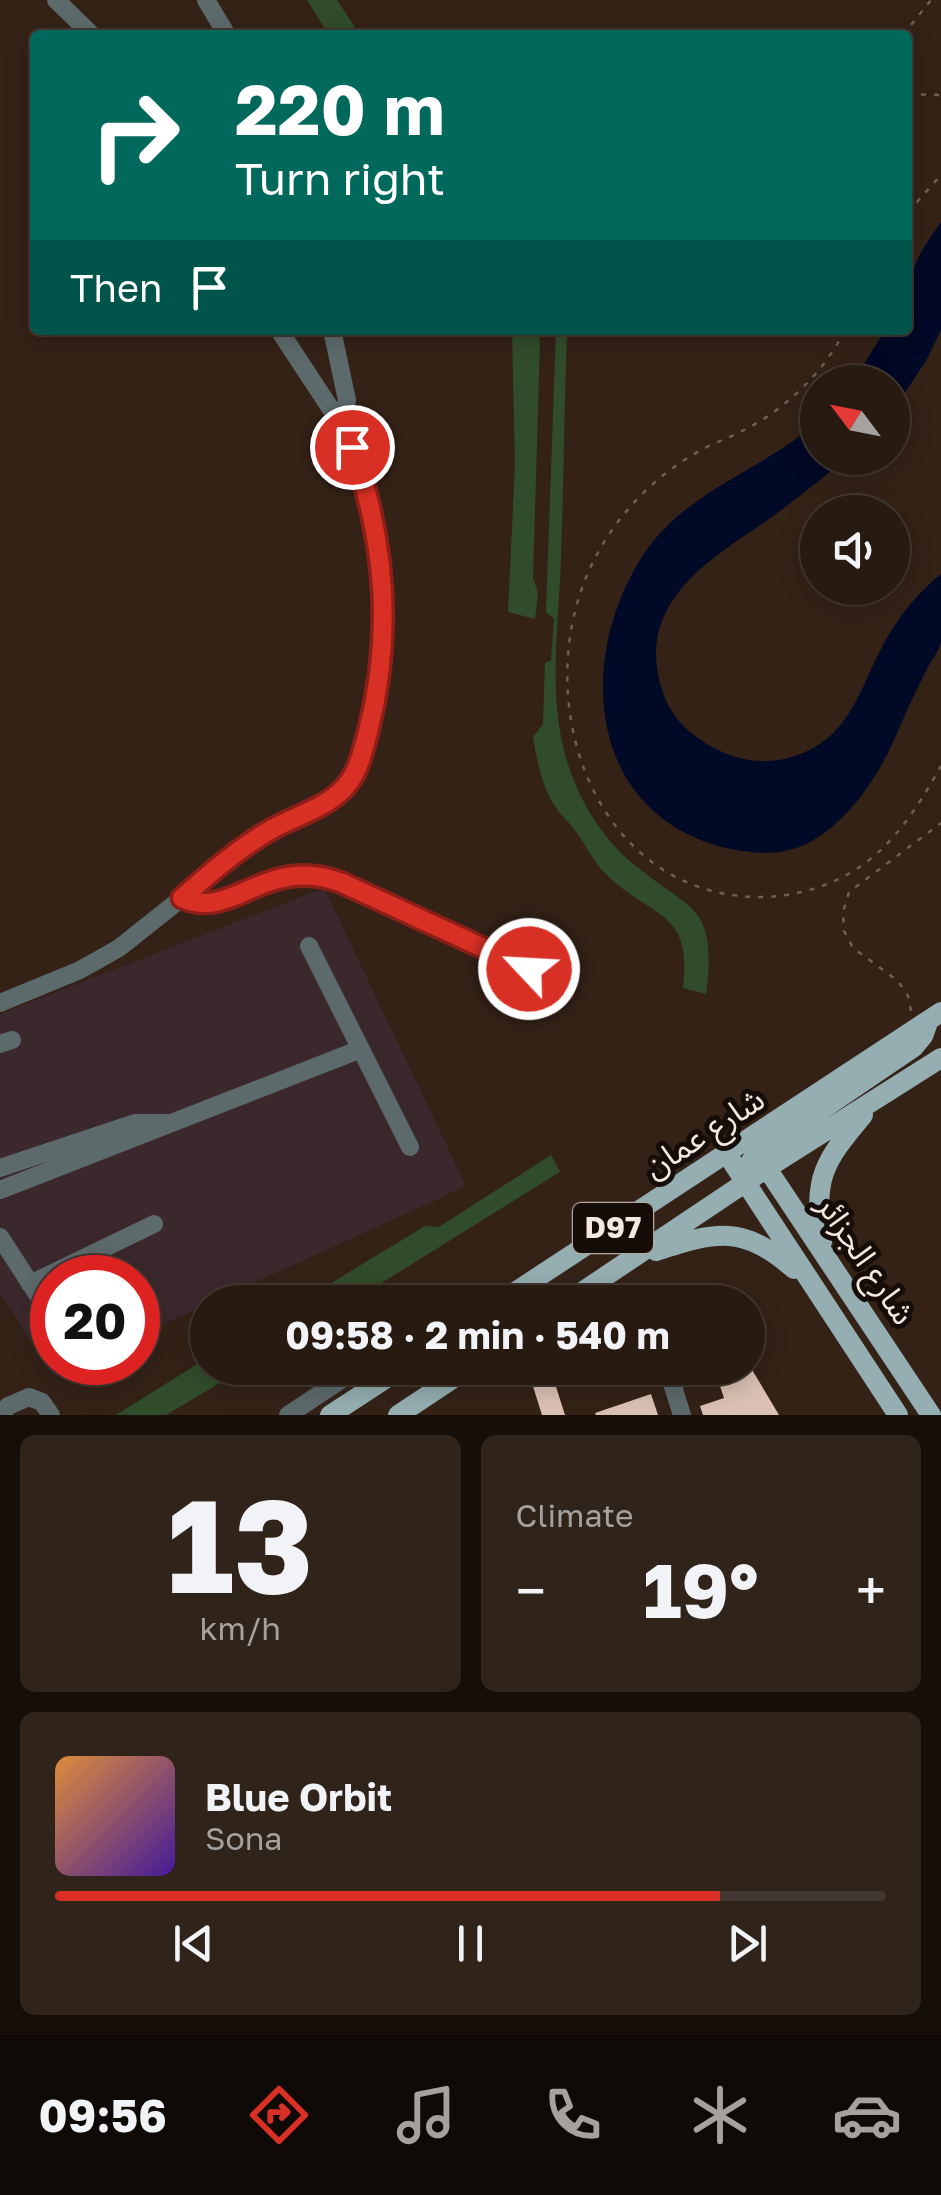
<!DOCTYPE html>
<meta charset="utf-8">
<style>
:root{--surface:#271a11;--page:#2f231a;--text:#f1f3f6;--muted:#a4a19f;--line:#433831;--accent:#d93025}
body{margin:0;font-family:"Golos Text","Noto Sans Arabic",sans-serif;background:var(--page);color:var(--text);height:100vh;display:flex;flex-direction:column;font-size:38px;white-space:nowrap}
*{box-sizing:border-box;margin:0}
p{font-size:32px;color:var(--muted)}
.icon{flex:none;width:55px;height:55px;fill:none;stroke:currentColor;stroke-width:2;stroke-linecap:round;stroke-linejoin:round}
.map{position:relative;height:1415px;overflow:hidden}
.side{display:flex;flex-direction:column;gap:20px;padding:20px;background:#150e09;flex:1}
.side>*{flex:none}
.hud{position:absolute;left:30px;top:30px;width:882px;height:305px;border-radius:10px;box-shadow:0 5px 25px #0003,0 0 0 2px var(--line);background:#00695c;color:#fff;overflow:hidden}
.needle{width:65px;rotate:302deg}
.tools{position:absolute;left:800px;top:365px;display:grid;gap:20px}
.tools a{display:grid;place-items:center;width:110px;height:110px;border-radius:50%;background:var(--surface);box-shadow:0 5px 25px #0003,0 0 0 2px var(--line);font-size:50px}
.speed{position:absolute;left:30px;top:1255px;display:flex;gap:20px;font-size:50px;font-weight:700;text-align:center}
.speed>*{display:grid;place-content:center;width:130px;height:130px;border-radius:50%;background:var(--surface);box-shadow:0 5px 25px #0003,0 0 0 2px var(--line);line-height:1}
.speed .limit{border:15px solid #d22;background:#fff;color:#111}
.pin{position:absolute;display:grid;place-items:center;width:85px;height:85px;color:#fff;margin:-42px;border:5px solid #fff;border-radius:50%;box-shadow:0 2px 10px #0007}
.me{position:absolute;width:110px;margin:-55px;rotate:295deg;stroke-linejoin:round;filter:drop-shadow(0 0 8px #0008)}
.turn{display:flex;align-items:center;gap:35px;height:210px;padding:0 40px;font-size:45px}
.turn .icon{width:130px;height:130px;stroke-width:2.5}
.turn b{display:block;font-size:70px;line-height:85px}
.then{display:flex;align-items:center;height:95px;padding:0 40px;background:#0003;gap:20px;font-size:38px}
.big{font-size:75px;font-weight:700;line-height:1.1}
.side .tile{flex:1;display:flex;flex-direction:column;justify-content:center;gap:15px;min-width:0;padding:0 35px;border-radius:15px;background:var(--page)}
.side .dial{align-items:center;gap:0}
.dial b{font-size:130px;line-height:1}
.song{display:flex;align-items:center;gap:30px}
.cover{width:120px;height:120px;border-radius:15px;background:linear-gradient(135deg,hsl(30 70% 55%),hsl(260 70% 35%))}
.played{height:10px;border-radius:5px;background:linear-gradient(90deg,var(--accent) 80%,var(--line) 80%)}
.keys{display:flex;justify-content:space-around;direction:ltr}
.heat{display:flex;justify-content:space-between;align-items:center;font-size:55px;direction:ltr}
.side .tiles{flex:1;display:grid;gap:20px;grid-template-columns:1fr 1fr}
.tile:last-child{grid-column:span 2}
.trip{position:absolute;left:190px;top:1285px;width:575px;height:100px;border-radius:50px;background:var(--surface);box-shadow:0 5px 25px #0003,0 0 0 2px var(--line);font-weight:700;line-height:100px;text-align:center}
.menu{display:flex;height:160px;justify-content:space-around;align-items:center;background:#100a07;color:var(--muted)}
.menu .icon{width:70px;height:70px}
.menu .current{color:var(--accent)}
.menu b{font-size:45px;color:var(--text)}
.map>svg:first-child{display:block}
</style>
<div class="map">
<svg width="941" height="1415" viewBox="0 0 941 1415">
<rect width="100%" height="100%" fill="#342217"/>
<!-- industrial -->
<path fill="#3b282d" d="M324,888L466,1186L138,1336V1278H52V1362L79,1363L52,1375L0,1293V1014Z"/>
<!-- green -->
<path fill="#314c2b" d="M307,0H337L360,35H329Z
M512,330H538L540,342L533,578L538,593L535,619L508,612L515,465Z
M556,330H566L567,334C564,408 564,482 561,556C559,633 544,707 574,781C586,811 606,841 631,862C690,912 718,902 706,994L683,988C692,910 655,920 609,877C596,866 587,847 577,833C571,824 563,818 557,809C542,788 537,762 533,737L543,724L545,663L551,660L554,619L546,612Z
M551,1155L560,1172L351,1302H300L425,1226L439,1227Z
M207,1358L208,1368H245L166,1415H116Z"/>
<!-- water -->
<path fill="#000926" d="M941,222V330L927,359L893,411L892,382H853L885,330H908C908,276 909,267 941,222Z
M817,422L818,458H846C818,482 787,507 756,528C701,565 640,606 660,683C666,707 678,724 698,738C730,761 768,769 805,752C849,733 860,690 880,651C894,622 916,594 941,574C941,594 941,622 941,642C939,651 931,661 927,669C918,687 909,705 901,724C883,769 853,818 810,842C784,857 750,854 722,847C583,810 576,650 648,548C691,489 765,469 817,422Z"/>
<!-- building -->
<path fill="#dac1b3" d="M550,1368L565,1415H542L531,1380Z
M722,1368H751L779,1415H703L700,1406L724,1398L718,1380Z
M651,1394L658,1415H596L595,1413Z"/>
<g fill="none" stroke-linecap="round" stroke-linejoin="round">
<!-- path -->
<path stroke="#6f5f55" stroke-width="2.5" stroke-dasharray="5 8" stroke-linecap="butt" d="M903,35L931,0
M908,94L941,95
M908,212L941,175
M845,330C824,372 786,409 744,430C731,437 716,442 703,449C643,481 595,538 577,604C541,731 606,892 754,897C791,898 831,887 861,866C897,841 920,803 941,766
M911,1011L908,996L898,981L853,948L844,931L843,912L849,892L941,823"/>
<!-- minor -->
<path stroke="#5d6a6c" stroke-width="18" d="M56,0L92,35
M206,0L227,35
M332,330L347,400L342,426
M182,899C216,914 242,888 274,879C293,874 312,875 331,879L529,969
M309,946L410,1147
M0,1003L80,970L119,948L250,844L331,799L348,783L359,765L375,704L384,651V598L374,528L365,485L342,426L279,330
M0,1044L12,1040
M0,1168L135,1123H167
M0,1190L361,1049
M0,1237L52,1317
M30,1284L154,1224
M667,1368L682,1415
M671,1382L710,1370
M2,1415L8,1406L29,1397L42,1402L51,1415
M288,1415L359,1368"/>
<!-- major -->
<path stroke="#94aeb1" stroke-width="20" d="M748,1140L931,1415
M727,1154L898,1415
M751,1161L758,1153L914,1047L923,1036L927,1025
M822,1242C814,1177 822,1164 863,1115
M656,1251C717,1231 743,1225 794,1269
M500,1302L941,1012
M567,1302L767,1168L941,1058
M330,1415L402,1368
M398,1415L469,1368"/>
</g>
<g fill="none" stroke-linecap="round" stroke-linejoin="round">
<!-- route casing -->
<g stroke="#8d1f18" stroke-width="25">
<path id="route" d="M352,447C386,542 393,635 368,732C362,754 358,777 339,793C321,809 294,817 272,829C239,848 210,873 182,898C217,914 245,887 278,879C299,873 320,875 340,882L529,969"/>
</g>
<!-- route -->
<use href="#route" stroke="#d93025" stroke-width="18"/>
</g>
<g text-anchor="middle" stroke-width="10" stroke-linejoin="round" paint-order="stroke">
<!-- shield labels -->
<rect fill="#160d09" stroke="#b2a6a0" stroke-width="2.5" x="573" y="1203" width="80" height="50" rx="8"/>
<g font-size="30" font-weight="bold" fill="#f5e8e1">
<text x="613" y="1238">D97</text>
</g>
<!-- street labels -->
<g font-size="32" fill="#f5e8e1" stroke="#160d09">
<text transform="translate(704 1133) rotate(-33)" y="11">شارع عمان</text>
<text transform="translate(866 1260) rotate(56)" y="11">شارع الجزائر</text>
</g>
</g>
</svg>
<div class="tools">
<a><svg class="needle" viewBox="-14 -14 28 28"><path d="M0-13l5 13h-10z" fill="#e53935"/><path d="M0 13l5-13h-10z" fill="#a4a19f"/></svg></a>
<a><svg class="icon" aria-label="sound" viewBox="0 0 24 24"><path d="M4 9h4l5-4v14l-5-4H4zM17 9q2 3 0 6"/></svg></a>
</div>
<div class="speed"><div class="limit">20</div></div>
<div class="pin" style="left:352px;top:447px;background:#d93025"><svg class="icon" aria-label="arrive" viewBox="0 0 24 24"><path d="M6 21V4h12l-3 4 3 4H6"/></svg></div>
<svg class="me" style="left:529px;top:969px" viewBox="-20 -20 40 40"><circle r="17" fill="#d93025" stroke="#fff" stroke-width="3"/><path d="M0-11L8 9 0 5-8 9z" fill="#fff"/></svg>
<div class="trip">09:58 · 2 min · 540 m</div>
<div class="hud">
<div class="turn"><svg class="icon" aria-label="right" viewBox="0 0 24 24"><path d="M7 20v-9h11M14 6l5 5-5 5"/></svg><div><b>220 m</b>Turn right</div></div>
<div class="then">Then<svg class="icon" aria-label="arrive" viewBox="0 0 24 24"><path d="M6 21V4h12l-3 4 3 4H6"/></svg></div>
</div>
</div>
<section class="side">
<div class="tiles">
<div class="tile dial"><b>13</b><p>km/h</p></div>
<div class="tile"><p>Climate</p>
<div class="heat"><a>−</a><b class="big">19°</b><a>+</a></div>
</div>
<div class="tile">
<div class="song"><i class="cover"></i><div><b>Blue Orbit</b><p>Sona</p></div></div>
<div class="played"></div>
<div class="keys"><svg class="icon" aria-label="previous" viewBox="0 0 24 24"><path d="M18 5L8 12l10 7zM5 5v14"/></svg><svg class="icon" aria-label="pause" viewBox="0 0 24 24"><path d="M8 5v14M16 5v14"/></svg><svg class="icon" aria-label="next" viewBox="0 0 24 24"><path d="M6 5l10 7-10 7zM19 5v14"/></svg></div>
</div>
</div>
</section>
<nav class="menu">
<b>09:56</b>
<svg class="icon current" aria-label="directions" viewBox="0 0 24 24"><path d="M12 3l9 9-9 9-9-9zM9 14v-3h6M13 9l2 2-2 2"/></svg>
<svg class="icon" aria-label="music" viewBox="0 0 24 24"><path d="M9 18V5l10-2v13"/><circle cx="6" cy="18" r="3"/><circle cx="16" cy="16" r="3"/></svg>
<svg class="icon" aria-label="phone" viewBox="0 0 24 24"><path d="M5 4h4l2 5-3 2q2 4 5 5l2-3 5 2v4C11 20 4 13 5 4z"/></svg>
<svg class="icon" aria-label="climate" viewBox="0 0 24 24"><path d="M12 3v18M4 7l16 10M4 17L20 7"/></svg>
<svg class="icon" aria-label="car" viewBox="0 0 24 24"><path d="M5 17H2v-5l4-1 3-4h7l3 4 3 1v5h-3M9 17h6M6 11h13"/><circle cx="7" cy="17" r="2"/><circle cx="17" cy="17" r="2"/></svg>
</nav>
